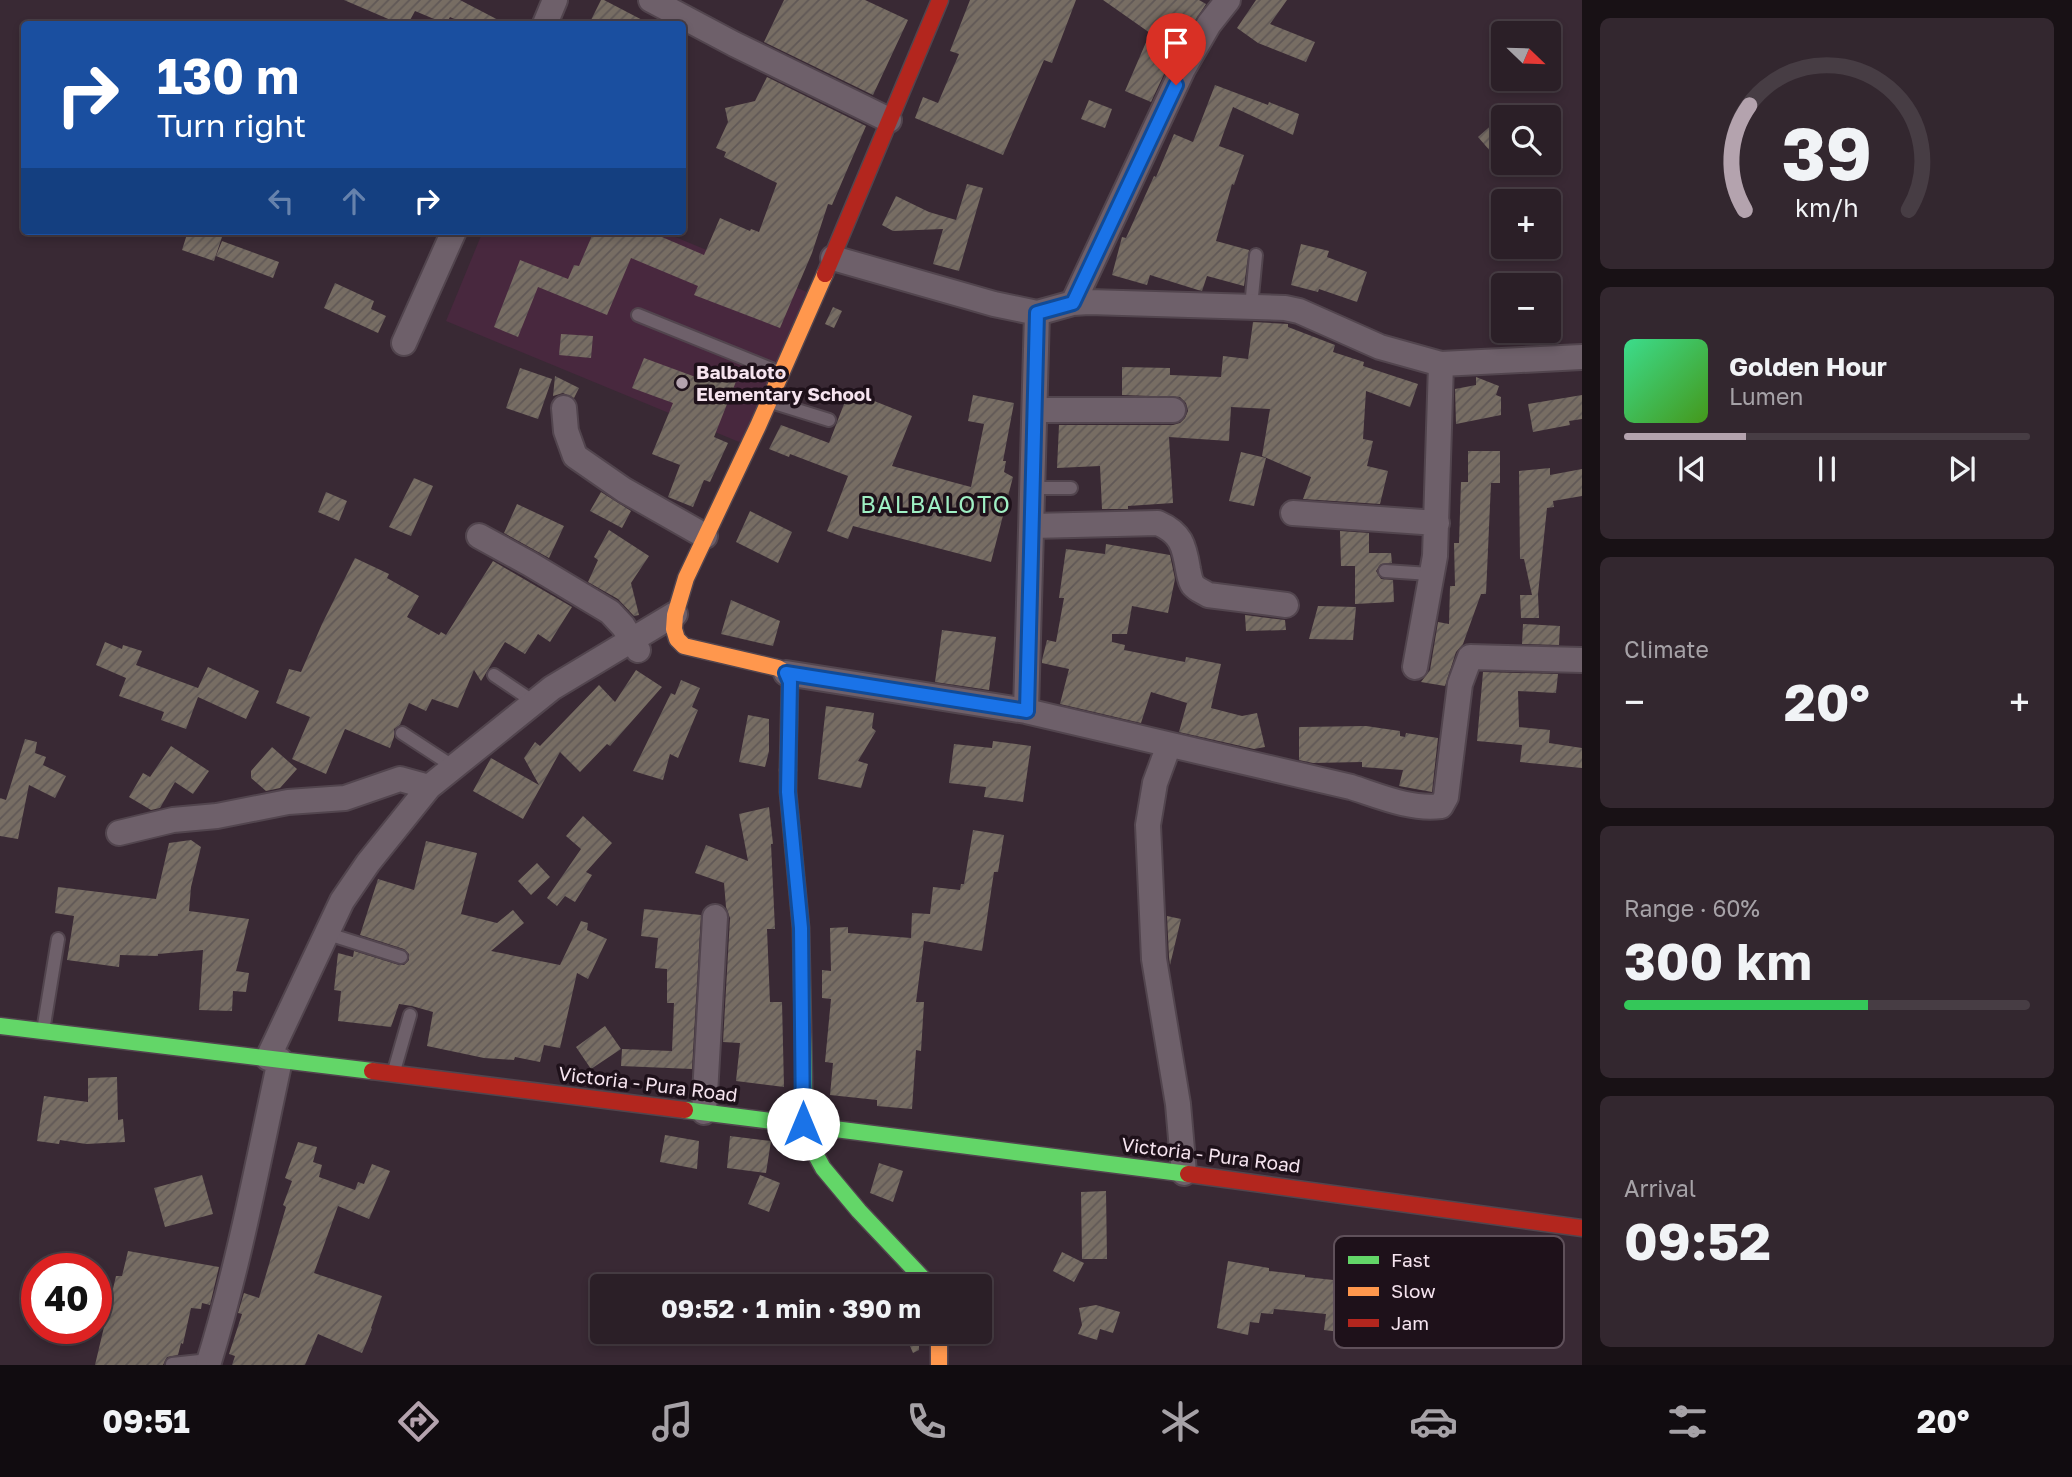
<!DOCTYPE html>
<meta charset="utf-8">
<style>
:root{--surface:#2b1f27;--page:#33272f;--text:#f1f3f6;--muted:#a6a2a7;--line:#473d44;--accent:#b4a3ae}
body{margin:0;font-family:"Golos Text",sans-serif;background:var(--page);color:var(--text);height:100vh;display:flex;flex-direction:column;font-size:26px;white-space:nowrap}
*{box-sizing:border-box;margin:0}
p{font-size:23px;color:var(--muted)}
.icon{flex:none;width:38px;height:38px;fill:none;stroke:currentColor;stroke-width:2;stroke-linecap:round;stroke-linejoin:round}
.map{position:relative;flex:1;overflow:hidden}
.panel{display:flex;flex-direction:column;gap:18px;padding:18px;background:#181115;width:490px}
.panel>*{flex:none}
.banner{position:absolute;left:21px;top:21px;width:665px;height:214px;border-radius:7px;box-shadow:0 4px 10px #0003,0 0 0 2px var(--line);background:#1a4fa0;color:#fff;overflow:hidden}
.needle{width:46px;rotate:113deg}
.tools{position:absolute;left:1491px;top:21px;display:grid;gap:14px}
.tools a{display:grid;place-items:center;width:70px;height:70px;border-radius:7px;background:var(--surface);box-shadow:0 4px 10px #0003,0 0 0 2px var(--line);font-size:35px}
.speed{position:absolute;left:21px;top:1253px;display:flex;gap:14px;font-size:35px;font-weight:700;text-align:center}
.speed>*{display:grid;place-content:center;width:91px;height:91px;border-radius:50%;background:var(--surface);box-shadow:0 4px 10px #0003,0 0 0 2px var(--line);line-height:1}
.speed .limit{border:10px solid #d22;background:#fff;color:#111}
.pin{position:absolute;display:grid;place-items:center;width:60px;height:60px;color:#fff;margin:-72px -30px;border-radius:50% 50% 50% 0;rotate:-45deg;box-shadow:0 0 7px #0007}
.pin .icon{rotate:45deg}
.me{position:absolute;width:77px;margin:-38px;rotate:0deg;stroke-linejoin:round;filter:drop-shadow(0 0 5px #0008)}
.turn{display:flex;align-items:center;gap:24px;height:147px;padding:0 21px;font-size:32px}
.turn .icon{width:91px;height:91px;stroke-width:2.5}
.turn b{display:block;font-size:49px;line-height:60px}
.lanes{display:flex;align-items:center;height:66px;padding:0 21px;background:#0003;justify-content:center;gap:35px;direction:ltr}
.lanes .off{opacity:.35}
.big{font-size:52px;font-weight:700;line-height:1.1}
.panel .tile{flex:1;display:flex;flex-direction:column;justify-content:center;gap:10px;min-width:0;padding:0 24px;border-radius:10px;background:var(--page)}
.panel .dial{align-items:center;gap:0}
.dial svg{height:182px;overflow:visible;fill:none;stroke:var(--line);stroke-width:7;stroke-linecap:round;text-anchor:middle}
.dial text{fill:var(--text);stroke:none}
.song{display:flex;align-items:center;gap:21px}
.cover{width:84px;height:84px;border-radius:10px;background:linear-gradient(135deg,hsl(150 70% 55%),hsl(100 70% 35%))}
.played{height:7px;border-radius:4px;background:linear-gradient(90deg,var(--accent) 30%,var(--line) 30%)}
.keys{display:flex;justify-content:space-around;direction:ltr}
.heat{display:flex;justify-content:space-between;align-items:center;font-size:38px;direction:ltr}
.charge{height:10px;border-radius:5px;background:linear-gradient(90deg,#34c759 60%,var(--line) 0)}
.trip{position:absolute;left:590px;top:1274px;width:402px;height:70px;border-radius:7px;background:var(--surface);box-shadow:0 4px 10px #0003,0 0 0 2px var(--line);font-weight:700;line-height:70px;text-align:center}
.dock{display:flex;height:112px;justify-content:space-around;align-items:center;background:#110c10;color:var(--muted)}
.dock .icon{width:49px;height:49px}
.dock .active{color:var(--accent)}
.dock b{font-size:32px;color:var(--text)}
main{display:flex;flex:1;min-height:0}
.map>svg:first-child{display:block}
</style>
<main>
<div class="map">
<svg width="1582" height="1365" viewBox="0 0 1582 1365">
<defs>
<pattern id="building-hatch" width="6" height="6" patternUnits="userSpaceOnUse" patternTransform="scale(1.75)"><rect width="6" height="6" fill="#776d63"/><path d="M-1 1l2-2M0 6l6-6M5 7l2-2" fill="none" stroke="#605856"/></pattern>
</defs>
<rect width="100%" height="100%" fill="#392934"/>
<!-- built -->
<path fill="#48283e" d="M483,231H661L807,292L744,444L446,321Z"/>
<!-- building -->
<path fill="url(#building-hatch)" d="M344,0H460L506,24H465L450,17L446,24L415,11L408,24H400Z
M601,0H604L650,24H589Z
M784,0H865L908,20L873,95L764,42Z
M970,0H1076L1052,63L1044,60L1003,155L915,118L923,97L938,103L959,54L950,51Z
M1103,0H1199L1206,4L1182,41L1180,40L1151,102L1125,91L1150,33Z
M1256,0H1287L1270,24L1315,42L1306,62L1258,43L1237,28Z
M767,77L866,126L832,205L828,204L812,253L780,328L694,295L698,286L631,258L607,315L538,287L518,337L494,327L520,260L568,279L574,265L579,266L594,231H648L704,255L720,218L750,231L751,229L759,232L777,183L724,157L726,152L716,148L728,122L725,108L755,101Z
M1215,85L1268,105L1269,102L1299,114L1293,135L1233,107L1219,146L1244,155L1234,185L1232,184L1216,241L1249,250L1244,286L1207,276L1202,291L1198,290L1150,275L1147,285L1112,275L1122,237L1126,238L1154,176L1156,177L1174,134L1193,142Z
M1089,100L1112,109L1105,128L1081,119Z
M1503,115V142L1491,152L1478,137Z
M967,184L983,188L959,271L933,264L943,229L893,231L882,225L896,196L929,212L956,220Z
M188,231H224L214,261L182,250Z
M222,241L279,262L273,278L216,256Z
M1301,244L1329,251L1327,257L1367,272L1357,302L1319,289L1318,292L1291,285Z
M335,283L374,301L371,309L386,316L378,333L324,308Z
M833,307L842,311L834,328L825,324Z
M1253,322L1288,324V327L1335,345L1333,352L1364,362L1363,366L1418,384L1410,407L1366,391L1363,439L1373,441L1367,466L1388,471L1380,504L1303,499L1311,477L1262,456L1270,409L1231,407L1229,441L1169,437L1173,503L1128,506V509H1102L1100,466L1057,468L1059,425H1173L1180,423L1185,418L1188,411L1186,403L1180,397L1122,395V367L1170,368V375L1221,377L1223,356L1248,359Z
M561,334L593,336L591,358L559,355Z
M644,358L701,379L706,367L737,379L714,437L728,443L710,482L704,480L693,507L668,497L680,465L652,454L673,403L632,388Z
M520,368L552,379L538,419L506,408Z
M555,376L579,388L574,398L563,393L553,396Z
M1476,377L1499,386L1496,395L1501,397V415L1456,424L1455,389L1476,385Z
M849,391L912,416L892,466L971,487L984,424L968,421L973,395L1014,403L1003,461H1006L1004,472L1013,477L991,562L853,526L848,539L827,531L848,476L790,454L789,457L769,449L781,425L829,443Z
M1582,395V419L1569,421L1570,425L1533,432L1528,404Z
M1468,451H1500V483H1491L1486,594H1481L1463,644L1456,652L1445,686L1421,682L1430,670L1438,622L1449,624L1450,586H1455L1454,543H1459L1461,482H1468Z
M1241,452L1266,458L1254,506L1229,501Z
M1550,468V475L1582,469V496L1553,501L1554,507L1547,508L1538,594L1539,618H1521L1520,595H1532L1524,559H1520L1519,471Z
M414,478L433,486L411,536L389,527Z
M326,492L347,501L339,521L318,512Z
M601,492L631,511L622,528L590,511Z
M517,504L564,526L549,558L504,533Z
M750,511L792,532L778,563L736,542Z
M609,530L649,556L631,583L639,615L634,616L618,599L588,582L598,560L594,557Z
M1340,531L1369,533V553H1391L1392,563L1381,564L1376,571L1381,579L1393,580L1394,602L1355,604V566H1341Z
M1106,544L1170,555L1175,579L1168,613L1132,606L1127,634H1112V642L1125,645L1124,650L1185,662L1186,657L1221,664L1211,708L1242,716L1257,713L1265,747L1254,749L1179,732L1187,703L1151,692L1141,723L1060,704L1069,669L1042,663V660L1047,640L1056,642L1064,598H1059L1066,549L1105,554Z
M355,558L389,574L387,578L419,596L407,617L439,635L441,632L446,635L493,561L572,607L550,642L538,634L525,654L505,642L481,681L474,670L458,708L432,699L426,711L409,703L400,725L394,729V737L390,748L345,729L326,774L292,759L310,717L276,703L289,669L301,672L322,624Z
M731,600L780,621L773,646L721,634Z
M1318,606L1356,607L1353,640L1309,639Z
M1245,615L1285,620L1286,630L1246,631Z
M1523,624L1560,626L1559,645L1522,644Z
M942,630L996,637L989,690L935,682Z
M105,642L122,649L123,645L142,651L136,665L198,688L208,667L259,691L246,719L198,697L186,729L161,720L164,712L119,696L126,678L96,665Z
M636,670L662,687L610,746L607,744L580,772L560,752L523,819L473,791L491,758L539,785L524,758L535,742L540,746L599,685L615,702Z
M1483,672L1558,674L1556,693L1518,691L1519,727L1550,730L1549,743L1582,748V768L1520,762L1522,745L1477,741Z
M681,680L700,688L692,707L698,710L678,758L670,754L663,780L633,771L671,693L675,695Z
M826,706L874,713L872,728L876,731L858,761L868,764L861,788L818,779Z
M748,715L769,719V751L765,767L739,762Z
M1366,726L1400,731V736L1405,737L1406,733L1438,738L1432,792L1399,786L1403,770L1362,767V762L1313,763L1299,760V727Z
M25,739L37,742L35,753L46,757L43,765L66,776L55,798L29,785L18,839L0,836V798L6,800Z
M993,741L1031,746L1023,802L984,797L986,787L949,783L954,744L992,748Z
M171,746L209,771L193,794L175,782L160,808L151,810L129,797L143,773L150,777Z
M272,747L297,769L280,788L266,791L251,778V771Z
M769,807L773,844H771L775,929H767L770,1002H782L784,1087L736,1081L740,1043L723,1042L730,918L726,907L724,883L695,873L706,845L748,861L739,814Z
M583,816L612,843L586,872L592,875L575,902L565,896L557,906L547,898L581,849L566,836Z
M973,830L1004,835L998,872H994L982,951L924,941L916,1002H924L921,1051L916,1050L912,1109L877,1106V1100L830,1095L833,1063L825,1062L831,999L822,998V970L831,971L830,928L848,927V933L911,938L912,913L930,914L933,887L960,890L961,884H964Z
M191,840L201,847L191,887L189,911L249,919L236,971L249,973L246,992L233,991L232,1011L199,1010L203,950L158,954V956L120,955L119,967L67,960L74,916L55,913L58,887L156,899L169,843Z
M426,841L477,853L461,914L497,923L513,910L524,923L491,951L560,965L581,921L588,923L587,930L607,939L588,979L577,973L560,1048L544,1045L540,1062L515,1057L514,1060L484,1058L427,1046L433,1012L412,1006L399,1004L391,1027L338,1021L341,991L334,990L338,953L353,957L354,951L399,965H404L409,960V954L404,949L360,935L378,879L414,890Z
M537,863L550,877L531,895L518,881Z
M644,909L701,915L692,1069L621,1066L622,1049L672,1051L674,1003H667V969L655,968L658,938L641,936Z
M1167,916L1181,919L1170,965L1169,957Z
M605,1026L621,1049L591,1069L576,1047Z
M117,1077L118,1120L123,1119L125,1142L86,1144L60,1140L59,1144L37,1141L44,1096L88,1102V1078Z
M665,1135L699,1141L697,1169L660,1162Z
M730,1136L771,1141L766,1173L727,1168Z
M298,1142L317,1147L313,1162L322,1165L319,1177L355,1190L358,1182L364,1184L372,1164L390,1171L369,1219L338,1206L314,1273L382,1296L371,1328L372,1329L362,1353L318,1334L305,1365H232L235,1356L229,1354L242,1314L238,1313L244,1293L259,1298L286,1207L283,1205L292,1181L285,1178Z
M879,1163L903,1171L893,1202L870,1193Z
M202,1175L213,1214L165,1227L154,1188Z
M760,1175L780,1183L769,1212L748,1204Z
M1106,1191L1107,1259H1082L1081,1192Z
M128,1251L219,1267L210,1305L202,1303L201,1309L191,1308L183,1344L181,1343L178,1355L167,1357L163,1365H95L116,1276H122Z
M1062,1252L1084,1263L1074,1282L1053,1271Z
M1228,1261L1269,1268V1271L1305,1275V1277L1390,1286L1382,1337L1324,1330L1326,1314L1274,1309L1273,1314L1261,1313L1259,1323L1250,1322L1248,1335L1217,1328Z
M1096,1305L1120,1312L1113,1333L1100,1329L1097,1340L1078,1334L1082,1325L1079,1308Z
M904,1332H919V1350L913,1353Z"/>
<g fill="none" stroke-linecap="round" stroke-linejoin="round">
<!-- lane casing -->
<g stroke="#52454e" stroke-width="16">
<path id="lane" d="M1251,307L1256,255
M638,315L779,372
M771,402L829,420
M1033,488H1071
M1385,571L1430,574
M494,675L534,702
M402,733L454,767
M325,933L401,957
M43,1031L58,939
M394,1071L410,1015
M172,1364L209,1360"/>
</g>
<!-- street casing -->
<g stroke="#52454e" stroke-width="28">
<path id="street" d="M651,0L734,44L889,120
M545,24L555,0
M1073,303L1183,69L1209,24L1228,0
M1037,313L1073,303L1089,302L1285,308L1299,311L1380,347L1441,364L1582,357
M404,343L454,231
M564,408L566,431L575,456L624,490L705,536
M1035,410H1173
M1293,513L1437,523
M1032,526L1158,523C1181,533 1184,545 1188,569C1189,574 1190,581 1193,585C1197,590 1204,592 1208,595L1286,605
M479,536L530,564L610,612L623,626L638,650
M1415,667L1435,556L1441,364
M786,673L1026,711L1037,313L994,304L833,258
M1026,711L1351,787C1379,796 1411,810 1441,806L1446,797L1460,684L1470,657L1582,660
M1169,745L1155,783L1148,825L1154,959L1178,1104L1184,1173
M119,833L173,820L217,816L288,802L345,798L400,779L429,787
M268,1058L342,901L368,863L429,787L552,688L675,614
M704,1112L715,917
M208,1365C239,1265 258,1162 280,1060"/>
</g>
<!-- fast casing -->
<g stroke="#52454e" stroke-width="19">
<path id="fast" d="M788,770V792L801,928L805,1135L823,1168L859,1211L930,1286
M0,1026L372,1071
M685,1110L1188,1174"/>
</g>
<!-- slow casing -->
<g stroke="#52454e" stroke-width="19">
<path id="slow" d="M788,770L790,682L786,673L778,668L684,646L677,639L674,629L675,615L686,578L758,426L825,274
M939,1332V1365"/>
</g>
<!-- jam casing -->
<g stroke="#52454e" stroke-width="19">
<path id="jam" d="M825,274L940,0
M372,1071L685,1110
M1188,1174L1582,1228"/>
</g>
<!-- lane -->
<use href="#lane" stroke="#6e606a" stroke-width="12"/>
<!-- street -->
<use href="#street" stroke="#6e606a" stroke-width="24"/>
<!-- fast -->
<use href="#fast" stroke="#63d668" stroke-width="16"/>
<!-- slow -->
<use href="#slow" stroke="#ff974d" stroke-width="16"/>
<!-- jam -->
<use href="#jam" stroke="#b3261e" stroke-width="16"/>
</g>
<g fill="none" stroke-linecap="round" stroke-linejoin="round">
<!-- route casing -->
<g stroke="#114b97" stroke-width="18">
<path id="route" d="M803,1124L801,928L788,792L790,682L786,673L1027,711L1037,313L1073,303L1176,85"/>
</g>
<!-- route -->
<use href="#route" stroke="#1a73e8" stroke-width="12"/>
</g>
<!-- markers -->
<circle fill="#b4a3ae" stroke="#1e111a" stroke-width="2.5" cx="682" cy="383" r="7"/>
<g text-anchor="middle" stroke-width="7" stroke-linejoin="round" paint-order="stroke">
<!-- poi labels -->
<g font-size="19" font-weight="bold" fill="#f6e4ef" stroke="#1e111a" text-anchor="start">
<text x="696" y="379">Balbaloto<tspan x="696" dy="22">Elementary School</tspan></text>
</g>
<!-- street labels -->
<g font-size="19" fill="#f6e4ef" stroke="#1e111a">
<text transform="translate(648 1084) rotate(7)" y="7">Victoria - Pura Road</text>
<text transform="translate(1211 1155) rotate(7)" y="7">Victoria - Pura Road</text>
</g>
<!-- quarter labels -->
<g font-size="23" letter-spacing="2" fill="#9ff0c4" stroke="#1e111a">
<text x="936" y="513">BALBALOTO</text>
</g>
</g>
<!-- legend -->
<rect x="1334" y="1236" width="230" height="112" rx="10" fill="#1e111a" stroke="#5f505a" stroke-width="2"/>
<rect x="1348" y="1256" width="31" height="8" fill="#63d668"/>
<rect x="1348" y="1287" width="31" height="9" fill="#ff974d"/>
<rect x="1348" y="1319" width="31" height="8" fill="#b3261e"/>
<g font-size="19" fill="#f6e4ef">
<text x="1391" y="1267">Fast</text>
<text x="1391" y="1298">Slow</text>
<text x="1391" y="1330">Jam</text>
</g>
</svg>
<div class="tools">
<a><svg class="needle" viewBox="-14 -14 28 28"><path d="M0-13l5 13h-10z" fill="#e53935"/><path d="M0 13l5-13h-10z" fill="#a6a2a7"/></svg></a>
<a><svg class="icon" aria-label="search" viewBox="0 0 24 24"><circle cx="10" cy="10" r="6"/><path d="M15 15l6 6"/></svg></a>
<a>+</a>
<a>−</a>
</div>
<div class="speed"><div class="limit">40</div></div>
<div class="pin" style="left:1176px;top:85px;background:#d93025"><svg class="icon" aria-label="arrive" viewBox="0 0 24 24"><path d="M6 21V4h12l-3 4 3 4H6"/></svg></div>
<svg class="me" style="left:803px;top:1124px" viewBox="-20 -20 40 40"><circle r="19" fill="#fff"/><path d="M0-13L10 11 0 6-10 11z" fill="#1a73e8"/></svg>
<div class="trip">09:52 · 1 min · 390 m</div>
<div class="banner">
<div class="turn"><svg class="icon" aria-label="right" viewBox="0 0 24 24"><path d="M7 20v-9h11M14 6l5 5-5 5"/></svg><div><b>130 m</b>Turn right</div></div>
<div class="lanes"><svg class="icon off" aria-label="left" viewBox="0 0 24 24"><path d="M17 20v-9H6M10 6l-5 5 5 5"/></svg><svg class="icon off" aria-label="ahead" viewBox="0 0 24 24"><path d="M12 20V5M6 11l6-6 6 6"/></svg><svg class="icon" aria-label="right" viewBox="0 0 24 24"><path d="M7 20v-9h11M14 6l5 5-5 5"/></svg></div>
</div>
</div>
<section class="panel">
<div class="tile dial"><svg viewBox="0 0 100 80">
<path d="M14 69A42 42 0 1 1 86 69"/>
<path d="M14 69A42 42 0 0 1 16 23" stroke="#b4a3ae"/>
<text x="50" y="56" font-size="32" font-weight="700">39</text>
<text x="50" y="72" font-size="11">km/h</text>
</svg></div>
<div class="tile">
<div class="song"><i class="cover"></i><div><b>Golden Hour</b><p>Lumen</p></div></div>
<div class="played"></div>
<div class="keys"><svg class="icon" aria-label="previous" viewBox="0 0 24 24"><path d="M18 5L8 12l10 7zM5 5v14"/></svg><svg class="icon" aria-label="pause" viewBox="0 0 24 24"><path d="M8 5v14M16 5v14"/></svg><svg class="icon" aria-label="next" viewBox="0 0 24 24"><path d="M6 5l10 7-10 7zM19 5v14"/></svg></div>
</div>
<div class="tile"><p>Climate</p>
<div class="heat"><a>−</a><b class="big">20°</b><a>+</a></div>
</div>
<div class="tile"><p>Range · 60%</p><b class="big">300 km</b><div class="charge"></div></div>
<div class="tile"><p>Arrival</p><b class="big">09:52</b></div>
</section>
</main>
<nav class="dock">
<b>09:51</b>
<svg class="icon active" aria-label="directions" viewBox="0 0 24 24"><path d="M12 3l9 9-9 9-9-9zM9 14v-3h6M13 9l2 2-2 2"/></svg>
<svg class="icon" aria-label="music" viewBox="0 0 24 24"><path d="M9 18V5l10-2v13"/><circle cx="6" cy="18" r="3"/><circle cx="16" cy="16" r="3"/></svg>
<svg class="icon" aria-label="phone" viewBox="0 0 24 24"><path d="M5 4h4l2 5-3 2q2 4 5 5l2-3 5 2v4C11 20 4 13 5 4z"/></svg>
<svg class="icon" aria-label="climate" viewBox="0 0 24 24"><path d="M12 3v18M4 7l16 10M4 17L20 7"/></svg>
<svg class="icon" aria-label="car" viewBox="0 0 24 24"><path d="M5 17H2v-5l4-1 3-4h7l3 4 3 1v5h-3M9 17h6M6 11h13"/><circle cx="7" cy="17" r="2"/><circle cx="17" cy="17" r="2"/></svg>
<svg class="icon" aria-label="filters" viewBox="0 0 24 24"><path d="M4 7h16M4 17h16"/><circle cx="9" cy="7" r="2"/><circle cx="15" cy="17" r="2"/></svg>
<b>20°</b>
</nav>
